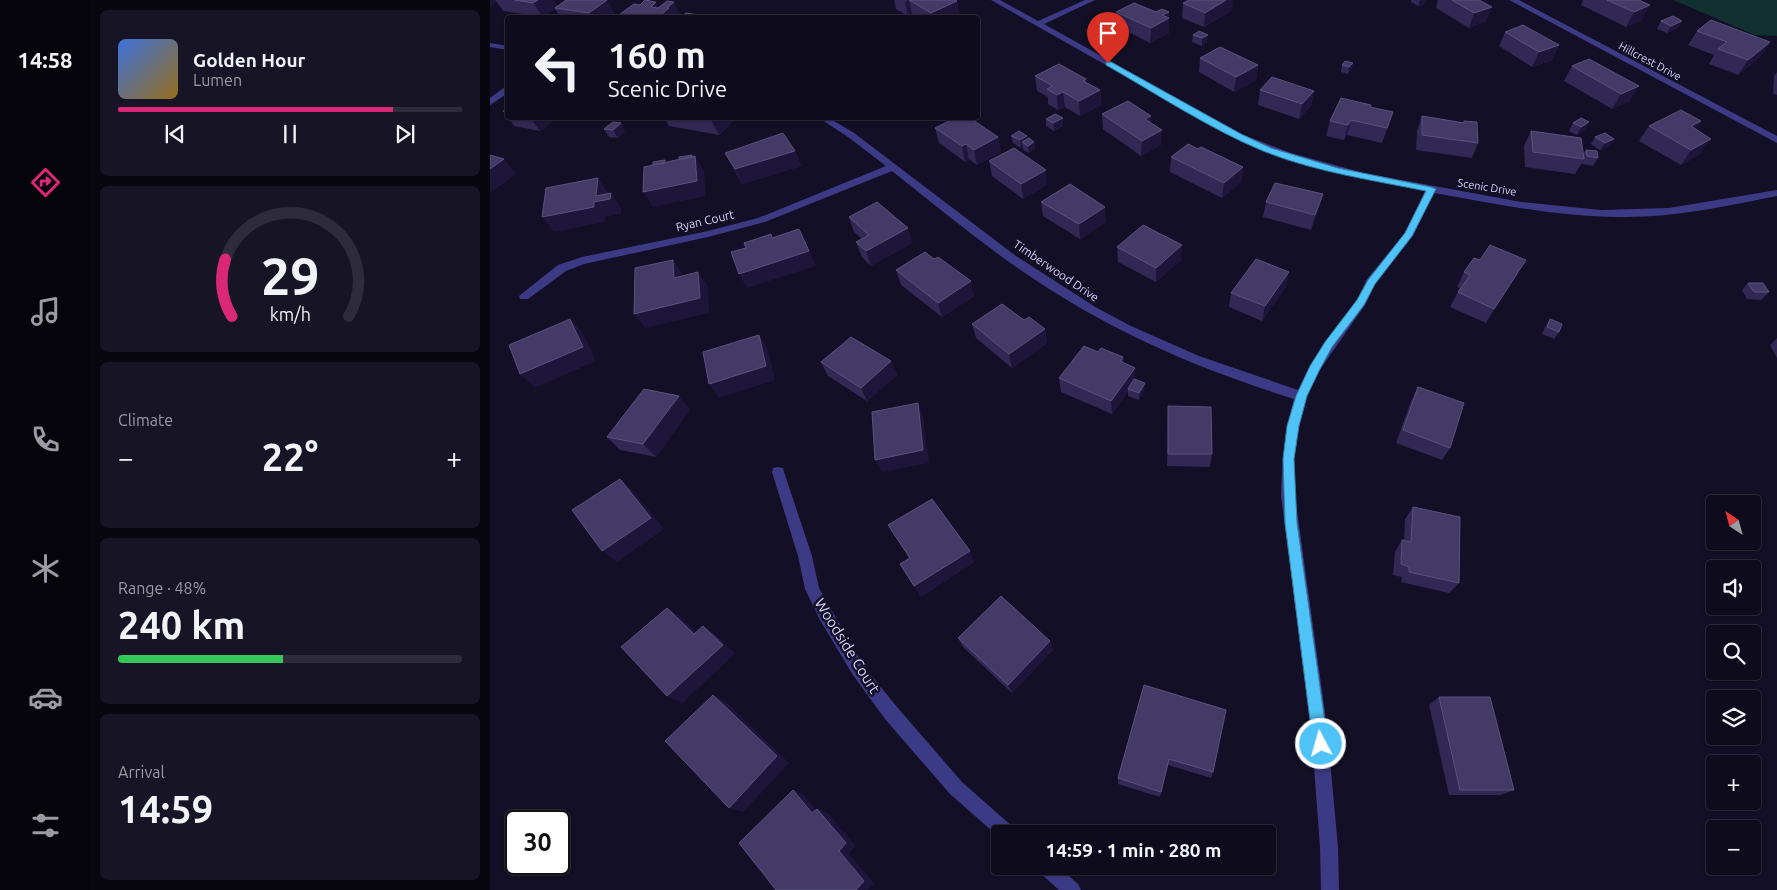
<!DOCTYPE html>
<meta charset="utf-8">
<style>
:root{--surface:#0e0b1c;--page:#171425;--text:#f1f3f6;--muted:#9b9ba3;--line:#2e2b3b;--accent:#db2777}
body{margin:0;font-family:Ubuntu,sans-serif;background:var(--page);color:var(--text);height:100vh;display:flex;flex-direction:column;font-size:19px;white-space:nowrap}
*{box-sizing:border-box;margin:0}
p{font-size:16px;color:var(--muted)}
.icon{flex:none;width:28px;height:28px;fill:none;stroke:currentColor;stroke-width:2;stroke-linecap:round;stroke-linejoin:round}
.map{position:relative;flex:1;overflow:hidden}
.panel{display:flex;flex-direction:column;gap:10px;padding:10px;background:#08060f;width:400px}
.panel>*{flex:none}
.top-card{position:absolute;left:15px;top:15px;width:475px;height:105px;border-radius:5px;box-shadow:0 1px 4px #0004,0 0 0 1px var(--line);background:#0e0b1c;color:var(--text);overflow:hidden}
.needle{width:32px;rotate:324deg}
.controls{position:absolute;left:1216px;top:495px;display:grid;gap:10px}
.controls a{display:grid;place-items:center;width:55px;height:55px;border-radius:5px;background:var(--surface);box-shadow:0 1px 4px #0004,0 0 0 1px var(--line);font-size:25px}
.speed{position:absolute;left:15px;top:810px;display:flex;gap:10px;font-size:25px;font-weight:700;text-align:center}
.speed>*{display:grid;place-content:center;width:65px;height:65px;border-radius:50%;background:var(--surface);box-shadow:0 1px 4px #0004,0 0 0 1px var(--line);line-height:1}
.speed .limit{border:2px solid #111;border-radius:8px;background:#fff;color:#111}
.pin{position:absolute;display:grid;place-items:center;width:42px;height:42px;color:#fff;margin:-51px -21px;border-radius:50% 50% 50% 0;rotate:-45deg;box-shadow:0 0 5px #0007}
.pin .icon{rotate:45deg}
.me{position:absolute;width:55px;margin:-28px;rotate:354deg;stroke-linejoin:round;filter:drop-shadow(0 0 4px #0008)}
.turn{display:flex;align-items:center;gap:18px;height:105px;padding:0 20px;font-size:22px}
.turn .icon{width:65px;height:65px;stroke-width:2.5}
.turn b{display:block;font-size:35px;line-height:42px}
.big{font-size:38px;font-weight:700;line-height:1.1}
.panel .widget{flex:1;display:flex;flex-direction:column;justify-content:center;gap:8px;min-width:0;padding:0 18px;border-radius:8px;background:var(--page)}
.panel .dial{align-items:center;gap:0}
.dial svg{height:130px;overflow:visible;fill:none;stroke:var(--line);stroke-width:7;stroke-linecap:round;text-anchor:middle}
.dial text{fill:var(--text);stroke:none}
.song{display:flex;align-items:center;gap:15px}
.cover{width:60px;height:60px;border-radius:8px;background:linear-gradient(135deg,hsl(220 70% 55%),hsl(40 70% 35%))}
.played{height:5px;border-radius:2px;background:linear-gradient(90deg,var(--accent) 80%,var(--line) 80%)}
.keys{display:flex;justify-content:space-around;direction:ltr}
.heat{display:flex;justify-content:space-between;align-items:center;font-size:28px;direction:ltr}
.charge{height:8px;border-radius:4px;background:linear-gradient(90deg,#34c759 48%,var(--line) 0)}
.trip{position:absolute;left:501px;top:825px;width:285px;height:50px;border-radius:5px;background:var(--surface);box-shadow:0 1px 4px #0004,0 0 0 1px var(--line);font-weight:700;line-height:50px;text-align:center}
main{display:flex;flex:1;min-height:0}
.dock{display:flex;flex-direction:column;width:90px;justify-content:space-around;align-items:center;background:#06040b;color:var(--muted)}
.dock .icon{width:35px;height:35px}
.dock .on{color:var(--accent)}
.dock b{font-size:22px;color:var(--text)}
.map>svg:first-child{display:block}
</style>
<main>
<nav class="dock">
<b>14:58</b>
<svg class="icon on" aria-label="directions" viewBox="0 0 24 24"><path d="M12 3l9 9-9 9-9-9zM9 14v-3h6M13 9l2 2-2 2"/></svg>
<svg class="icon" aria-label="music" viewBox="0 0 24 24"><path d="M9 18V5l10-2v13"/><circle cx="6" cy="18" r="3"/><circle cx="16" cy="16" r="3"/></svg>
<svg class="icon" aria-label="phone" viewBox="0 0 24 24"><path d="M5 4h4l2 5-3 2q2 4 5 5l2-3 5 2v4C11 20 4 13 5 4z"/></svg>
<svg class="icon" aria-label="climate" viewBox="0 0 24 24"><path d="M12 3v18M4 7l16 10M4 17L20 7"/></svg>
<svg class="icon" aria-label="car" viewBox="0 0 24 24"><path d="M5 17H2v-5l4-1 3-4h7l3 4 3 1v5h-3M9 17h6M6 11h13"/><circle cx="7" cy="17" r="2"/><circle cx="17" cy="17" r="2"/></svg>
<svg class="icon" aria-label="filters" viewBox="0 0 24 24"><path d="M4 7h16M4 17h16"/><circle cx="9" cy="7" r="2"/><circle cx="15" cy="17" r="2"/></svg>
</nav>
<section class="panel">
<div class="widget">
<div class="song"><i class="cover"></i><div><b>Golden Hour</b><p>Lumen</p></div></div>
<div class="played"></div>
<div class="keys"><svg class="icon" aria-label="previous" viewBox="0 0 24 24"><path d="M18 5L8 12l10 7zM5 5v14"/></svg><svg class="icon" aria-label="pause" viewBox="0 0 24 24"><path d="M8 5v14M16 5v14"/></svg><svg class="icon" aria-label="next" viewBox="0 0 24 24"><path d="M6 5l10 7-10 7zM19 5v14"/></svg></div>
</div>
<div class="widget dial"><svg viewBox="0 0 100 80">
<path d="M14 69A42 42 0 1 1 86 69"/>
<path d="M14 69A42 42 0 0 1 10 34" stroke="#db2777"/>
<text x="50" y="56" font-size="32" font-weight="700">29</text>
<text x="50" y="72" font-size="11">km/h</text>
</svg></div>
<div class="widget"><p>Climate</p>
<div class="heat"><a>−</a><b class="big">22°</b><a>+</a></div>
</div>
<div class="widget"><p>Range · 48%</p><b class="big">240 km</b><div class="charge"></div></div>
<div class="widget"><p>Arrival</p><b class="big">14:59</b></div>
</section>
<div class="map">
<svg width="1287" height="890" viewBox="0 0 1287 890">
<rect width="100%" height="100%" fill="#130f26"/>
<!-- green -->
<path fill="#12302f" d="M1183,0H1287V36L1265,35Z"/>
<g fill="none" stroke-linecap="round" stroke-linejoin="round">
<!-- minor -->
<path fill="#3d3a85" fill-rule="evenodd" d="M501,0H510L548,21L595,0H605L554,24L751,134L801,153L874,173L1031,202L1111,210L1179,208L1287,190V196C1237,206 1187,217 1136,217C1072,218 1008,204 944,193L923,236L885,284L875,305L829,371L817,396L809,426L804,459L805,496L837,727L848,847L849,890H831L830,847L821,727L791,496C792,462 795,432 804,399C722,373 642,341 569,295C510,259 456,214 402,171L275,222L218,237L94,264L76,271L38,299H30L29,296L68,265L92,257L218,231L268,218L396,166L358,137L329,118H339L364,133L526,256L607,308L641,326L709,356L808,390L820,366L867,300L877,279L915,233L935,191L820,165L745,138Z
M1019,0H1029L1287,136V143Z
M0,43L18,46V50L0,47Z
M15,87H18V93L0,105V98Z
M288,467L293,468L294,472L322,556L329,588L373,665L407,707L472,782L524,828L526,834H510V838L460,794L395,719L363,675L330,620L315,589L308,556L282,472L283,468Z
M546,866H568L588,884L591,890H569L549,872Z"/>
</g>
<!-- wall -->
<path fill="#312854" d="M0,0H63L67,6L117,0L125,15L122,18H71L65,9L53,17L13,11L7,2L0,6Z
M404,0H465L467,1L469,16L466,18H428L422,14L418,16L406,9Z
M921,0H935L933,5L928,6L921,2Z
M948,0H989L1002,7L996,21L979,28L946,8Z
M1093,0H1149L1152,20L1136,27L1091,5Z
M693,3L742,10L714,27L692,18Z
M626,12H679V33L660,43L627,26Z
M1171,21L1188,28L1177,33L1167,29Z
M709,31L717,42L712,46L702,42L703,35Z
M1207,31L1280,42L1270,57L1248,75L1219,64L1224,55L1198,45Z
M1015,32L1069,45L1062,60L1042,67L1009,46Z
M710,58L768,65L766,80L744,92L709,72Z
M1099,59L1140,101L1122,109L1074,81L1082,66Z
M863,63L861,70L858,74L851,72L852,65Z
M1287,72V95L1283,94L1284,76Z
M545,76L596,79V82L610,90L611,105L590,116L575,107L568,110L558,104V97L547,91Z
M770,90L824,91L821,106L809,119L768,105Z
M881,107L903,112L898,127L892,143L857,135L854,140L836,136L840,121Z
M13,111L18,112V118H66L50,131L24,126Z
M612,114L671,145L651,156L613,129Z
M932,116L973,123L974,121L988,143L982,158L926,150L927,131Z
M174,118H246L229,135L179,126Z
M1091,118L1095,130L1087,135L1079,131L1083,123Z
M556,119L573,126L564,131L556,126Z
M1211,121L1205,129L1210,154L1191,165L1149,141L1159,126Z
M445,128L508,137L511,152L487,165L479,159L475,162L449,143Z
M114,129L135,131L128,138L119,137Z
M1041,131L1093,154L1096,150L1108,158L1103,166L1092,164V163L1085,174L1035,167L1034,146Z
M521,136H537L538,139L544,142L545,149L539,153L533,150V147L531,148L523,143Z
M1105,137L1120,146L1110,150L1101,144Z
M708,149L753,167L751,182L732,198L680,172L681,157Z
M305,151L311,166L252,184L235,153Z
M499,161L557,185L533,199L502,176Z
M551,202L616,222L590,239L553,216Z
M776,202L829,209L821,230L773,217Z
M359,217L422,243L381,266L372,257L366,242L372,239L364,232Z
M627,247L691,260L666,282L628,262Z
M444,259L484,296L452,317L411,285L406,270Z
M974,272L1027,274L996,323L960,307L970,288L967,287Z
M1258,283L1279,292L1271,300L1257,299L1252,290Z
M796,287L772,321L739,307L741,293Z
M1060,319L1069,332L1064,339L1052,334L1055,327Z
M534,320L555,329L557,343L522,368L486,338L482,324Z
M1287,338V358L1280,345Z
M608,352L633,357V363L645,379L655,383L654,390L649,400L638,396V391L622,414L571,392L569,378Z
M401,361L407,375L377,401L338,376L331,362Z
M928,387L960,448L952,460L906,443L921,401Z
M678,406L722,454L720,467L677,466Z
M200,409L166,457L130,450L117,437Z
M923,507L969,583L959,593L911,582L912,577L903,575L905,552L912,540L914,541L915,519Z
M398,525L484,562L431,597L410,564L419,558Z
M468,638L560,641L563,650L522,693L473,647Z
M654,685L723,772L721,778L678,765L670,797L628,784V778Z
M949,697L1024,790L1011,795H959L939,705Z"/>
<!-- shaded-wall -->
<path fill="#1d163a" d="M0,0H5L7,2L0,6Z
M48,0H63L68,8H65V9L53,17L43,3Z
M117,0L125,15L122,18H102L99,13Z
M419,0L422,14L418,16L415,2Z
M736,0H743L742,10L714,27L715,13Z
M930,0H935L933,5L928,6Z
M467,1L469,16L466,18H442L441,13Z
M166,2L172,14L177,8L184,2L191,17L190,18H166L161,7Z
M1160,5L1152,20L1136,27L1144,12Z
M1002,7L996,21L979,28L984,13Z
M679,12V33L660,43L661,28L672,15Z
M1192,21L1188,28L1177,33L1181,26Z
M718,35L717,42L712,46V38Z
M1280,42L1270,57L1248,75L1258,60Z
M1069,45L1062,60L1042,67L1049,52Z
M863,63L861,70L858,74L859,67Z
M768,65L766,80L744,92L746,77Z
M1149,86L1140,101L1122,109L1131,94Z
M610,90L611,105L590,116L589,101Z
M824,91L821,106L809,119L812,104Z
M573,92L575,107L568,110L567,95Z
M661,116V131L655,119Z
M40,118H66L50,131Z
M224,118H246L229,135L221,120Z
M573,118V126L564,131L563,123Z
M861,120L857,135L854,140L858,125Z
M1211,121L1201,136V126Z
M1099,122L1095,130L1087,135L1091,127Z
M131,123L135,131L128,138L123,130Z
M672,130L671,145L651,156L652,141Z
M537,136L538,143L532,142L533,147L531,148L530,140Z
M508,137L511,152L487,165L484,150Z
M1124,139L1120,146L1110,150L1115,143Z
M1221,139L1210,154L1191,165L1201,150Z
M544,142L545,149L539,153L538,146Z
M476,144L479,159L475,162L472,146Z
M305,151L311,166L252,184L245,169Z
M202,155L206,161L205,156L214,172L216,196L163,207L153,192L194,171Z
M14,159L26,174L0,193V169Z
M753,167L751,182L732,198L734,183Z
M556,170L557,185L533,199L531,184Z
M108,178L118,193H121L131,208V214L115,217V222L64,232L52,217L106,196Z
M833,194L829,209L821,230L825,215Z
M615,207L616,222L590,239L589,224Z
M418,228L422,243L381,266L376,251Z
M309,229L326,266L257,288L249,274Z
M692,245L691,260L666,282V268Z
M183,260L193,274L194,292L184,278Z
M1036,260L1027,274L996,323L1004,309Z
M208,272L218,286L219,313L155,328L144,314Z
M799,272L796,287L772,321L775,306Z
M481,281L484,296L452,317L448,303Z
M80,319L93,333L106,361L45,388L30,374Z
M555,329L557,343L522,368L519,354Z
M269,335L278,350L285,380L229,398L219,384Z
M401,361L407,375L377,401L371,388Z
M645,368V381L638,389V391L622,414L621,401Z
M655,383L654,390L649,400V393Z
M189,396L200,409L166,457L153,444Z
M428,403L433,416L439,463L392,472L385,460Z
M130,479L144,492L174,529L127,562L112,551Z
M480,551L484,562L431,597L424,586Z
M177,608L191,617L217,643L204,634Z
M213,626L226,635L245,654L192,703L177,696Z
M560,641L563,650L522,693L518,685Z
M223,695L236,702L299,763L253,812L239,808Z
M303,790L314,795L333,818L322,813Z
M327,809L338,813L366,846L359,854L384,883L378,890H366L349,851Z"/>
<!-- building -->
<path fill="#433a66" stroke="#5a527e" d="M25,0H48L43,3Z
M76,0H117L99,13L65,8Z
M155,0L166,2L161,7L168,8L177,1L184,2L177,8H179L167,18L126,17L144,4L150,5Z
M419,0H465L467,1L441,13Z
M699,0H736L715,13L693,3Z
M962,0H989L1002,7L984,13Z
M1117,0H1149L1160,5L1144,12Z
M644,3L666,12L672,9L679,12L672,15L679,18L661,28L626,12Z
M196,13L227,18H190Z
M1183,16L1192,21L1181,26L1171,21Z
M1221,20L1280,42L1258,60L1228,49L1237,42L1207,31Z
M1033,25L1069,45L1049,52L1015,32Z
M709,31L718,35L712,38L703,35Z
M730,47L768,65L746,77L710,58Z
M1099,59L1149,86L1131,94L1082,66Z
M855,61L863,63L859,67L852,65Z
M569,64L596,79L593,81L610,90L589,101L573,92L567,95L557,89L563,86L545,76Z
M782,77L824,91L812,104L770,90Z
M851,98L881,105L880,107L903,112L897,128L861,120L858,125L840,121Z
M638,101L661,116L655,119L672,130L652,141L612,114Z
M18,108V112L13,111Z
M1191,110L1211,121L1201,126L1221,139L1201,150L1159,126Z
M565,114L573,118L563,123L556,119Z
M932,116L974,123V121L987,122L988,143L932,135Z
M206,118H224L221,120Z
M465,118H480L508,137L484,150L476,144L472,146L445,128Z
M1091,118L1099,122L1091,127L1083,123Z
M123,122L131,123L123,130L114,129Z
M529,131L537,136L530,140L521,136Z
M1041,131L1091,138L1094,159L1043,152Z
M293,133L305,151L245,169L235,153Z
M1115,133L1124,139L1115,143L1105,137Z
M539,138L544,142L538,146L532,142Z
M698,144L708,149L711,147L753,167L734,183L681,157Z
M524,148L556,170L531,184L499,161Z
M1096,150L1107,151L1108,158L1097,156Z
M0,155L14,159L0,169Z
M202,155V157L189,160V157Z
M205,156L207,181L153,192L154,167Z
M175,160V163L163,165V162Z
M108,178L106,196L121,193L120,199L104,202V207L52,217L56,188Z
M785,183L833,194L825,215L776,202Z
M580,184L615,207L589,224L551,202Z
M387,202L418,228L376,251L366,242L379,235L359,217Z
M653,225L692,245L666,268L627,247Z
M309,229L319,251L249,274L241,252L256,248L254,243L281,234L282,238Z
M1000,245L1036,260L1004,309L968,292L980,275L974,272L984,258L990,260Z
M435,252L444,259L448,257L481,281L448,303L406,270Z
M766,259L799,272L775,306L741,293Z
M183,260L184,278L208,272L210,298L144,314L145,268Z
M1258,283H1273L1279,292H1264Z
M512,304L534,320L539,317L555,329L519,354L482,324Z
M80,319L93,347L30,374L19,345Z
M1060,319L1072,324L1069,332L1057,327Z
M269,335L276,366L219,384L213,352Z
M361,337L401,361L371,388L331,362Z
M594,346L608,352L611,348L633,357L630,361L645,368L621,401L569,378Z
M644,379L655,383L649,393L638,389Z
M928,387L974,403L960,448L913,430Z
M154,389L189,396L153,444L117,437Z
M428,403L433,450L385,460L382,412Z
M678,406L721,407L722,454H678Z
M130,479L161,518L112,551L82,510Z
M442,499L480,551L424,586L410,564L420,558L398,525Z
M923,507L970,517L969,583L919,572V567L911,564L912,540L921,542Z
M511,596L560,641L518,685L468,638Z
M177,608L204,634L213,626L233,645L177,696L131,647Z
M654,685L736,710L723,772L679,759L671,792L628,778Z
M223,695L287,756L239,808L175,741Z
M949,697H1000L1024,790H970Z
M303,790L322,813L327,809L356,843L349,851L374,881L366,890H286L249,843Z"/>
<!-- route -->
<path fill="#4fc3f7" stroke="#337fa1" d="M616,62H621L751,134L781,148L848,168L941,187L946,189L922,236L885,284L874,305L842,347L829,371L817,396L809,426L804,459L807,523L838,744L836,749L831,751L825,749L823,744L795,523L793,459L797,426L806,396L820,366L835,342L867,300L878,280L915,233L936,191C882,180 825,172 773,151C718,128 667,94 616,65Z"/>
<g text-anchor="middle" stroke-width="5" stroke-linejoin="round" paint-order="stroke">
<!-- far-street labels -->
<g font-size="11" fill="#d9d4ff" stroke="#130f26">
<text transform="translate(1160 61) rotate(28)" y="4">Hillcrest Drive</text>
<text transform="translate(997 187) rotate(9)" y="4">Scenic Drive</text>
</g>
<!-- street labels -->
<g font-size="12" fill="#d9d4ff" stroke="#130f26">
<text transform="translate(215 221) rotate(-13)" y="4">Ryan Court</text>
<text transform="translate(566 271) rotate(34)" y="4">Timberwood Drive</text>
</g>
<!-- near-street labels -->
<g font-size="15" fill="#d9d4ff" stroke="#130f26">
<text transform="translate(357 646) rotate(58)" y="5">Woodside Court</text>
</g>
</g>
</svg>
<div class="controls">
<a><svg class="needle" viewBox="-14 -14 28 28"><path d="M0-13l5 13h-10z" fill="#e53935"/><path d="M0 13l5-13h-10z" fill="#9b9ba3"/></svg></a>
<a><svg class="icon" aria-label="sound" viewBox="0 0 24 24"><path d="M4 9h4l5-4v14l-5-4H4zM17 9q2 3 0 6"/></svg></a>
<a><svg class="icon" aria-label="search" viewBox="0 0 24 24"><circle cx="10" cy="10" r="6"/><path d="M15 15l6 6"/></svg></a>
<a><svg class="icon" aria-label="layers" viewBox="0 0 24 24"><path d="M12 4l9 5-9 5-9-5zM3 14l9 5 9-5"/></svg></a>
<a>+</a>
<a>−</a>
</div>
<div class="speed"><div class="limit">30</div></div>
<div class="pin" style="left:618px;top:63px;background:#d93025"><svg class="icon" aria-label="arrive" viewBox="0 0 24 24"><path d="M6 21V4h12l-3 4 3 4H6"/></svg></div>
<svg class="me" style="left:831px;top:744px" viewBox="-20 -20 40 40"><circle r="17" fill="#4fc3f7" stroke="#fff" stroke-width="3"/><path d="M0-11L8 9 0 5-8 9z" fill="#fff"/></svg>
<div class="trip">14:59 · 1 min · 280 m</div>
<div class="top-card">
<div class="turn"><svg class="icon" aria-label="left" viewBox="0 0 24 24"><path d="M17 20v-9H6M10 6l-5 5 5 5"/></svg><div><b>160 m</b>Scenic Drive</div></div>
</div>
</div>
</main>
